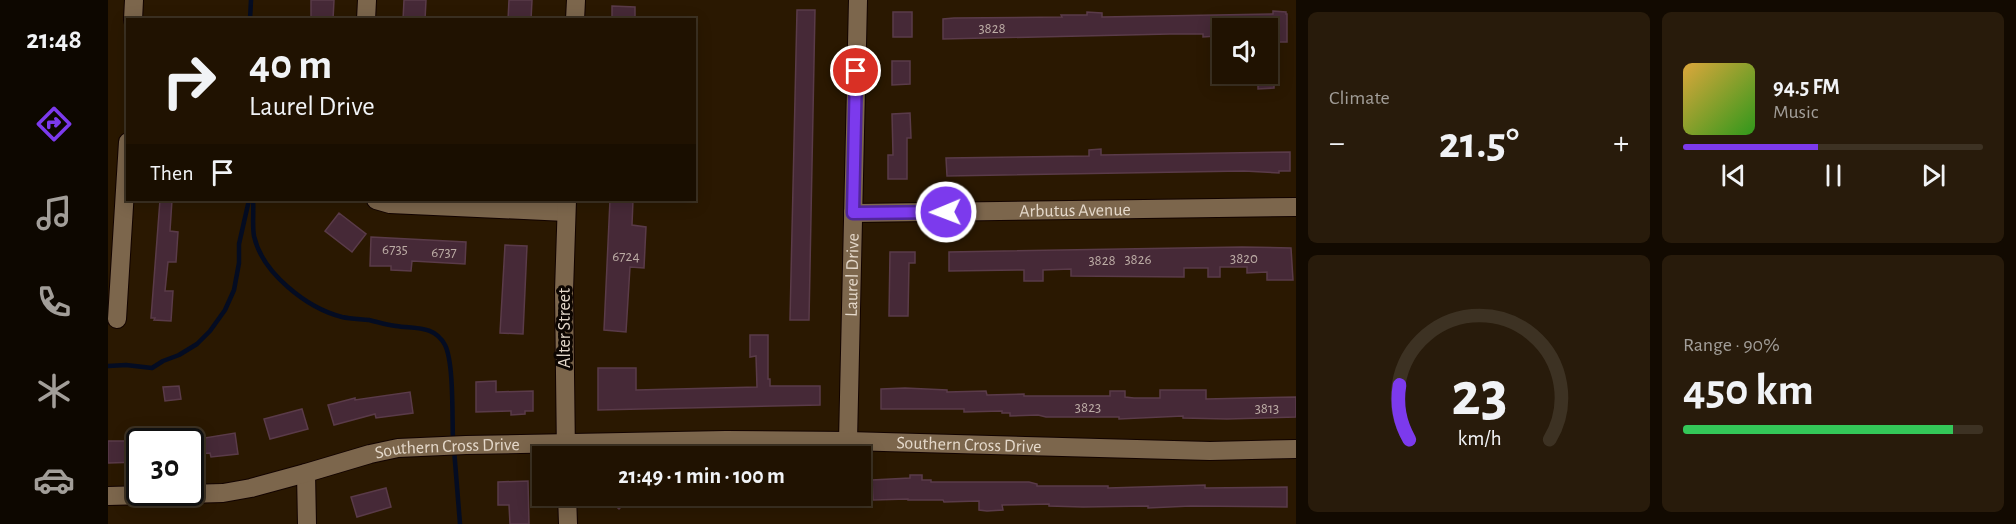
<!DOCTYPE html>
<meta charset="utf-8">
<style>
:root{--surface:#201201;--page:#281b0b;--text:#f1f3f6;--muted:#a29e99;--line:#3d3223;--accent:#7c3aed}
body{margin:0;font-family:"Alegreya Sans",sans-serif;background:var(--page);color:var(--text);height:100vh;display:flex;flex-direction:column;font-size:22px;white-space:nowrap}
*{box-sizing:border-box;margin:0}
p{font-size:20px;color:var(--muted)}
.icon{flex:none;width:33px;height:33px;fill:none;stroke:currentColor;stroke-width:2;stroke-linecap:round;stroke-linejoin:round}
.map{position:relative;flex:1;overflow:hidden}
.sheet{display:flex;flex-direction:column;gap:12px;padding:12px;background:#120a01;width:720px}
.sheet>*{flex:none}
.hud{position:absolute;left:18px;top:18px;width:570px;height:183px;border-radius:0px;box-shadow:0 3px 15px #0003,0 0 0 2px var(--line);background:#201201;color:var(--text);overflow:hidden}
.controls{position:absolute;left:1104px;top:18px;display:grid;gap:12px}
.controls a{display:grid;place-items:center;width:66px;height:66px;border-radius:0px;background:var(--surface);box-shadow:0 3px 15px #0003,0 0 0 2px var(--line);font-size:30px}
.speed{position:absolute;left:18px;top:428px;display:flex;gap:12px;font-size:30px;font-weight:700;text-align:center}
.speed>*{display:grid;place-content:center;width:78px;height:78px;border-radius:50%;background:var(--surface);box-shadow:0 3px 15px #0003,0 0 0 2px var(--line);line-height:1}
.speed .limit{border:3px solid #111;border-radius:9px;background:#fff;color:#111}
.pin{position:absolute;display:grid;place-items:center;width:51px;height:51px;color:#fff;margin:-26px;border:3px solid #fff;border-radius:50%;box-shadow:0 2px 6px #0007}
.me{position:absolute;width:66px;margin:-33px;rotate:269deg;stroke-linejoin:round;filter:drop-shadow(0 0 4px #0008)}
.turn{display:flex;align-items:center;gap:21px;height:126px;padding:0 24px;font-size:27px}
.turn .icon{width:78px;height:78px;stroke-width:2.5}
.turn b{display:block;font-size:42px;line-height:51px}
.then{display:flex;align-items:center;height:57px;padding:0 24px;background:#0003;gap:12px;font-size:22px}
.big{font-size:45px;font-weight:700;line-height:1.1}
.sheet .tile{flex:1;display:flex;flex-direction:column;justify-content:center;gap:9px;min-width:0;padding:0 21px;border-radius:9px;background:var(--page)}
.sheet .dial{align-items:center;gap:0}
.dial svg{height:156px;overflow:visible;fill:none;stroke:var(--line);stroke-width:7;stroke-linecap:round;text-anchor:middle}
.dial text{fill:var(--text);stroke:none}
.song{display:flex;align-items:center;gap:18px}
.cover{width:72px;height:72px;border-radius:9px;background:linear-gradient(135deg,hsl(40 70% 55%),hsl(110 70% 35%))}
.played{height:6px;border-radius:3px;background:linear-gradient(90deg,var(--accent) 45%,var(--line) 45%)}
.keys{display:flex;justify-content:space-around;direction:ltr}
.heat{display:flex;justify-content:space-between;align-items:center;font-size:33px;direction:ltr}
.charge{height:9px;border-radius:4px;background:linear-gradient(90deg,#34c759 90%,var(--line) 0)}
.sheet .tiles{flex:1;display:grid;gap:12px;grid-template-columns:repeat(2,1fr)}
.trip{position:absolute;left:424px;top:446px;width:339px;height:60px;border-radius:0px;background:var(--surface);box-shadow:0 3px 15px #0003,0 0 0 2px var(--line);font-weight:700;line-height:60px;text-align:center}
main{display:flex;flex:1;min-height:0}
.dock{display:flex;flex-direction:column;width:108px;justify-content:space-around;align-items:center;background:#0d0700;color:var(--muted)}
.dock .icon{width:42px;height:42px}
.dock .selected{color:var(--accent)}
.dock b{font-size:27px;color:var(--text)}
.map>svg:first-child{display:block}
</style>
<main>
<nav class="dock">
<b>21:48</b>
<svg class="icon selected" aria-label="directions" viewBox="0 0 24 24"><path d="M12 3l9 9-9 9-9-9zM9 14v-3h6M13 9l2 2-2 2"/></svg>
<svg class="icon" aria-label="music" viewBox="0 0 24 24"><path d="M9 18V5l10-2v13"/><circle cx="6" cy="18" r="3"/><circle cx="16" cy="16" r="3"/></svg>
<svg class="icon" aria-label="phone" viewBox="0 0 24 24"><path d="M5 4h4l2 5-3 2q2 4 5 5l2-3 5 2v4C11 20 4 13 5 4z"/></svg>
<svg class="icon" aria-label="climate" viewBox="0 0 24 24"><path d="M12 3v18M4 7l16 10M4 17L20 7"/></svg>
<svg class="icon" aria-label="car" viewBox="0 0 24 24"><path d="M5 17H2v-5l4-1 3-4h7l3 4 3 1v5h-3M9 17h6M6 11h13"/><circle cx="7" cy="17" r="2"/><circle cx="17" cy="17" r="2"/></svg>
</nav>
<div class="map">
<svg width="1188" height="524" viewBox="0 0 1188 524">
<rect width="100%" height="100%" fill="#2a1801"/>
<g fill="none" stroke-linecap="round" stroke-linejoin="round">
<!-- stream -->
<path stroke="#040c22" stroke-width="4.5" d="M142,20L143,0
M145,200C146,211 144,225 146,236C154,273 199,308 234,317C243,319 252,319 261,320C270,322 279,325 288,326C307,329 326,325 337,345C346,363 344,417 345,441
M0,366L18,365L44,368L55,361L71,355L89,344L102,331L117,310L126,290L131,263V244L141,200
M346,449L352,524"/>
</g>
<!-- building -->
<path fill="#462937" stroke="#5a3b49" stroke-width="1.5" d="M203,0H226L225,20H203Z
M296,0H318L317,20H295Z
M401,0H424L423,20H400Z
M504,6L527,7V20H504Z
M689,10H707L701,320H682Z
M1165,11L1178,12V14H1179V42H1160V28H1109V36L1095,37V34H1062L835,39V19L846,18L954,17L953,15H979V12L994,13V17L1165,14Z
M785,12H804V37H785Z
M784,61H802V84L784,85Z
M1150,74H1166V88L1150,89Z
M802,113L803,138H799V179H780V155H785L784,114Z
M993,149V155L1182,152V171H1171V173L1136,171L839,176L838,158L981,156V150Z
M52,200H64L62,231L70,232L68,262H60L57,291H65L63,321L46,320L47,318H43Z
M502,200H525L524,225L538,227L536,268L522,267L518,332L496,330Z
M231,213L258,234L244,252L217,231Z
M263,237L358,242L357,264L304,261L303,271L283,270V266H262Z
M397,245L419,246L415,334L392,333Z
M1134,247L1183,248L1185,280H1159V272L1139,273V267H1112V277H1100V268H1076V277L963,276V269L935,270V281H916V270L841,271V252Z
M782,252H807V263H801L800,316H781Z
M642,335H660V379H662V386H712V405L490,410V368H528V390L649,387L648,356L642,357Z
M388,381V392L425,391V411H417V414L403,415V411L368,412V382Z
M71,386L73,399L57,401L55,387Z
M797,388L839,390V392L878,391L879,395L916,394V396H1002V391H1017V397L1026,398H1052V390H1098V399L1188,397V417L1119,419L1075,418V416L1011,419V417H938L930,415L902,416V413H894V411L856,412V409H773V389Z
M302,392L305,413L268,418L267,414L226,425L220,405L247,398V400Z
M194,409L200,429L162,439L156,419Z
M61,428V441H45L44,429Z
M127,433L130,454L103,457L102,453L92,454L90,439Z
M0,441H32V462L0,463Z
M802,475H814V480H823V482H921L929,484V486H1000V488L1097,485V488L1179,487V507L1083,506L1040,508V506L975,507L941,506V504L894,505L895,510L879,511L871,510V501L836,502L835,500H800V499L765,500L764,480L802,478Z
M420,481L421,524H402L401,505H390V482Z
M278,488L283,507L249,517L243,497Z
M496,495H524L511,509Z"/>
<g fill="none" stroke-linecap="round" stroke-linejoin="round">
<!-- minor casing -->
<g stroke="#120300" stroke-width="20">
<g id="minor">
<path d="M25,20L26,0"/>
<path d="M258,20L259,0"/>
<path d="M467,20L468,0"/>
<path d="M268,200L282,204L458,212"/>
<path id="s1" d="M745,213L1188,207"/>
<path d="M9,319L20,142"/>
<path id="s2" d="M740,441L750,0"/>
<path d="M458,456L456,291L459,200"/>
<path d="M198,473L199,524"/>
<path d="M459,495L460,524"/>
<path id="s3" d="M0,496L115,493L143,488L198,473L262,454L290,448L358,445L618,440L740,441L1102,451L1188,449"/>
</g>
</g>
<!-- minor -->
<use href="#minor" stroke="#7c664c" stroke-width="18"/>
</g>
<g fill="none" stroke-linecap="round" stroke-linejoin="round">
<!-- route casing -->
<g stroke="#51269a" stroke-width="15">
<path id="route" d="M748,71L745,213L838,212"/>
</g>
<!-- route -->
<use href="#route" stroke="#7c3aed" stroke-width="10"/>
</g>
<g text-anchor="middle" stroke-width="6" stroke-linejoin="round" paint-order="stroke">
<!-- number labels -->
<g font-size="15" fill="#bcaca5">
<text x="884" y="33">3828</text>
<text x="287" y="254">6735</text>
<text x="336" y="257">6737</text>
<text x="518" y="261">6724</text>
<text x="1136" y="263">3820</text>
<text x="1030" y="264">3826</text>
<text x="994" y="265">3828</text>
<text x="980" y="412">3823</text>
<text x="1159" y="413">3813</text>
</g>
<!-- street labels -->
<g font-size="18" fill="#e4d8ca" stroke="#0c0501">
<text dy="6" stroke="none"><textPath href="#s1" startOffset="222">Arbutus Avenue</textPath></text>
<text dy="6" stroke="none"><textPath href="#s2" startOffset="166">Laurel Drive</textPath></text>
<text transform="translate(456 328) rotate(-90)" y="6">Alter Street</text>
<text dy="6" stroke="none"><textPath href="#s3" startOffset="867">Southern Cross Drive</textPath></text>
<text dy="6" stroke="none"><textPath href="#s3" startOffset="345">Southern Cross Drive</textPath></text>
</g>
</g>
</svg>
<div class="controls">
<a><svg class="icon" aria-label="sound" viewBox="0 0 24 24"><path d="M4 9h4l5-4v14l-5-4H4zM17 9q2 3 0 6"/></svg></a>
</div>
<div class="speed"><div class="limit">30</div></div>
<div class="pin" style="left:748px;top:71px;background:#d93025"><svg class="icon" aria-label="arrive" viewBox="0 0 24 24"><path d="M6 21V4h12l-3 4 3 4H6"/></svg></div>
<svg class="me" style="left:838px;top:212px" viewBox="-20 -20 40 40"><circle r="17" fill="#7c3aed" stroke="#fff" stroke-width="3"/><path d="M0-11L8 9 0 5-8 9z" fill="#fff"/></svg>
<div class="trip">21:49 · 1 min · 100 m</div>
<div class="hud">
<div class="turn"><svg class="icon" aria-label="right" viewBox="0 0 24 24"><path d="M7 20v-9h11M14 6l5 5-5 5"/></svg><div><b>40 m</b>Laurel Drive</div></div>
<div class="then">Then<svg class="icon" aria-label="arrive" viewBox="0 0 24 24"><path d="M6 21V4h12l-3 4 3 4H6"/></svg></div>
</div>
</div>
<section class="sheet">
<div class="tiles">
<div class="tile"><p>Climate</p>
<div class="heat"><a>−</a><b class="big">21.5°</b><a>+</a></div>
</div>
<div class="tile">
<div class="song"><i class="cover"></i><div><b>94.5 FM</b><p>Music</p></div></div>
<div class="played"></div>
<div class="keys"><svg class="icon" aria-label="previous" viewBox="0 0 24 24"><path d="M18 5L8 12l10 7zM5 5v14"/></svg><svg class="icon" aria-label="pause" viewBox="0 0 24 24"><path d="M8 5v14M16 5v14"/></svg><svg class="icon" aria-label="next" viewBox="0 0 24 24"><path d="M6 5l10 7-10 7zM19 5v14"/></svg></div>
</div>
<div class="tile dial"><svg viewBox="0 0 100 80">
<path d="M14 69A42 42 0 1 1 86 69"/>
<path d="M14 69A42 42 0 0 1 9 41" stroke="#7c3aed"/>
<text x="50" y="56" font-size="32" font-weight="700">23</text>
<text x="50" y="72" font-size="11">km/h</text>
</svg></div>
<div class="tile"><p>Range · 90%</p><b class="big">450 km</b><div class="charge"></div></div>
</div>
</section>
</main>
